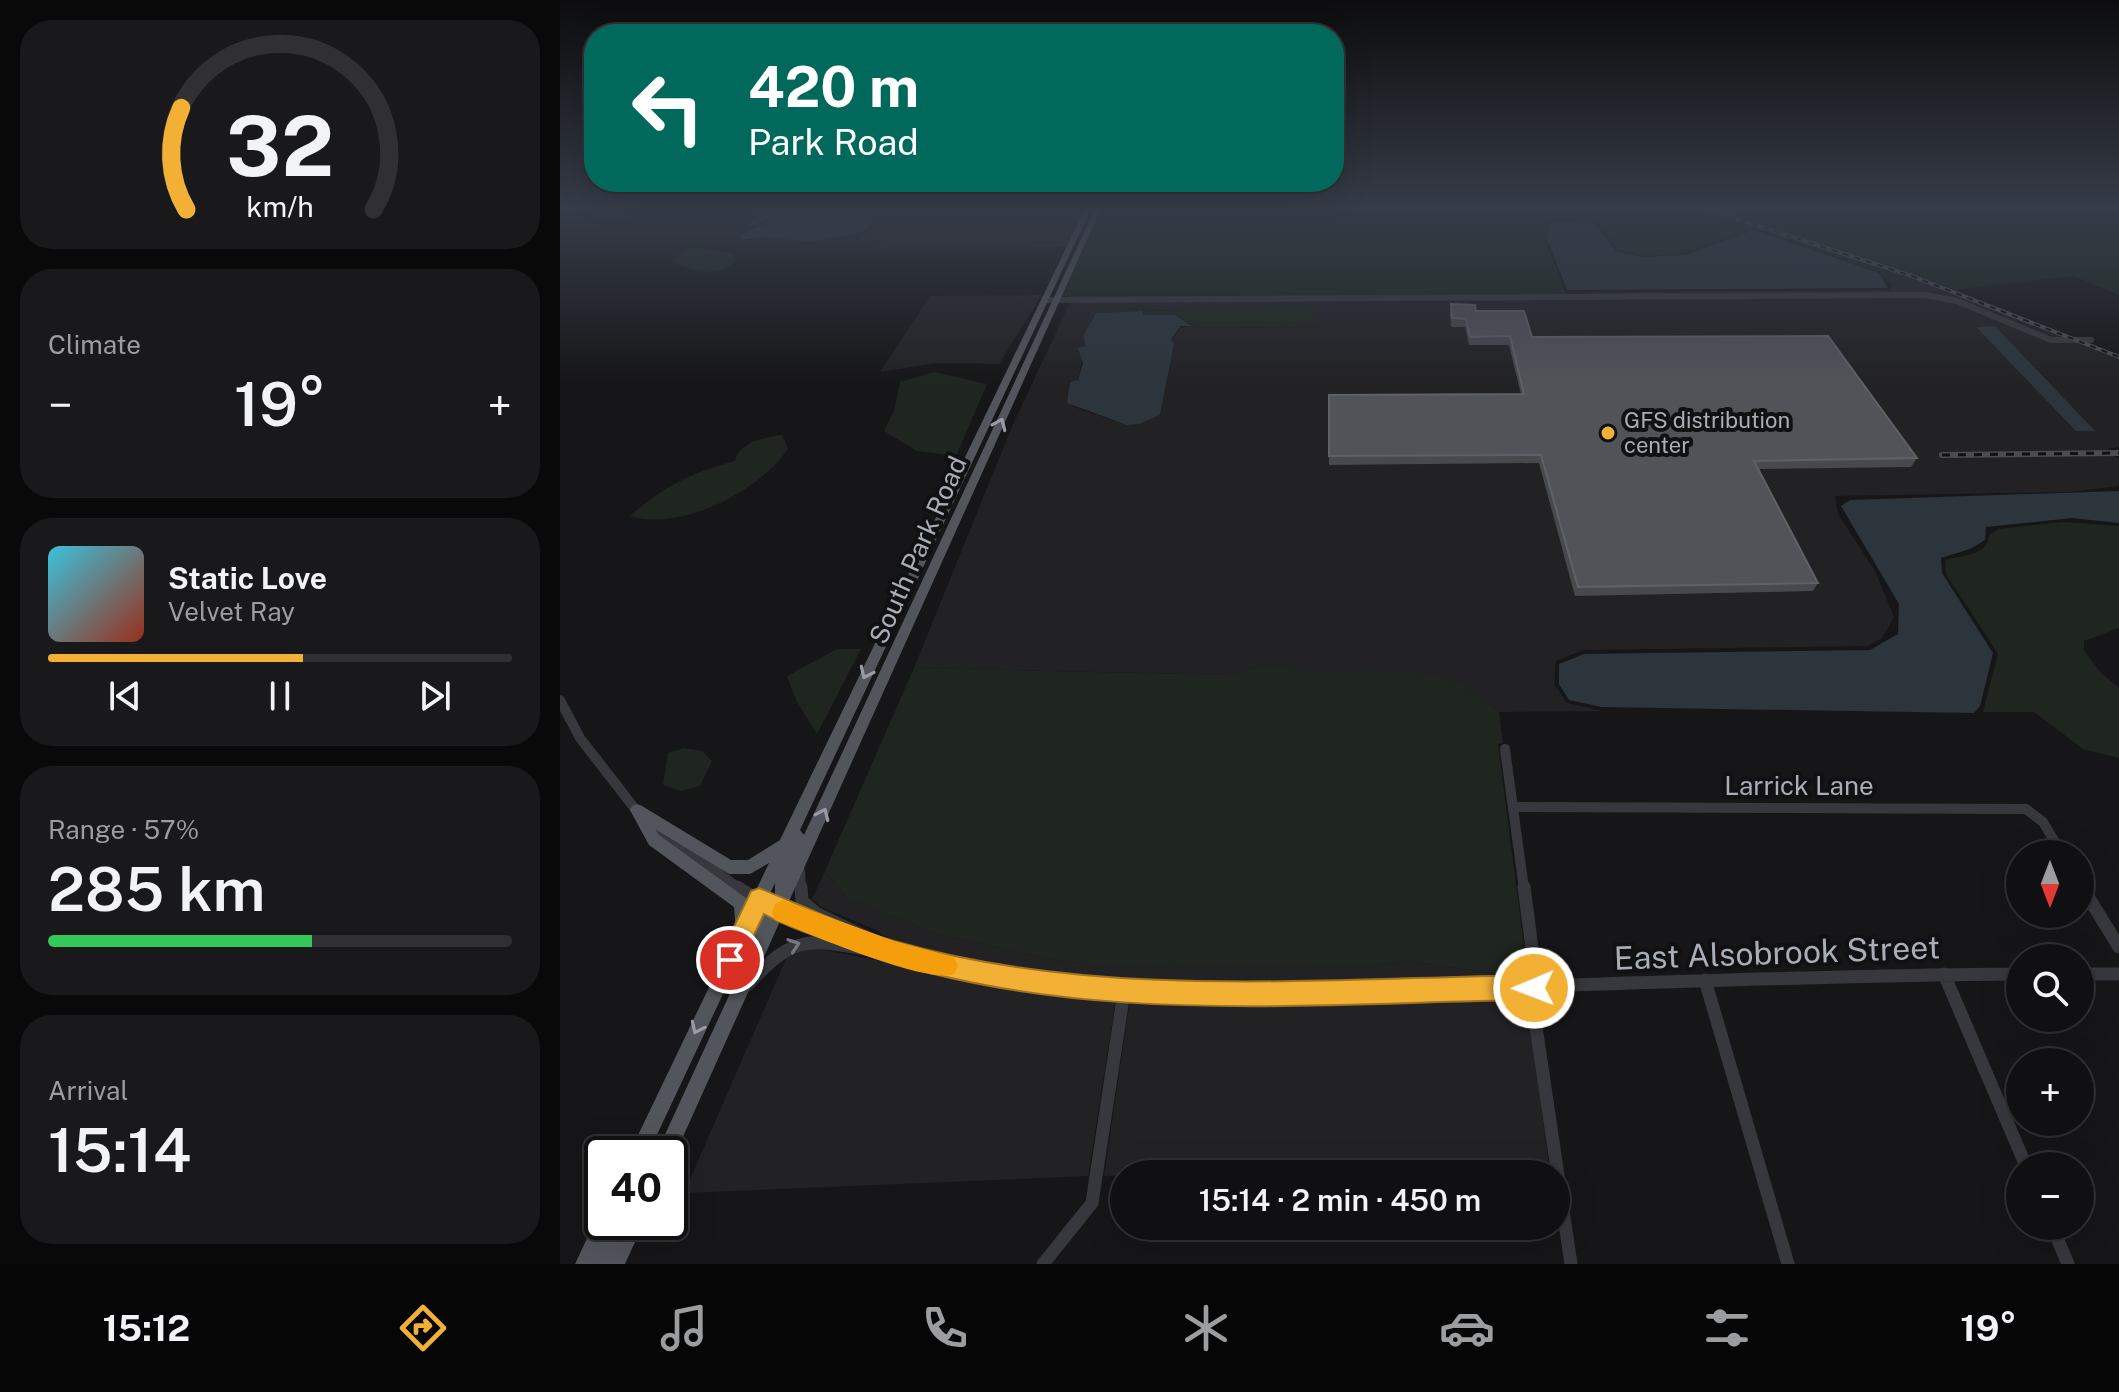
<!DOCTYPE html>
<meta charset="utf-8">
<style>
:root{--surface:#101012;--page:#19191b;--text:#f1f3f6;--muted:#9c9d9f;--line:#303032;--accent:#f2b134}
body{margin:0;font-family:"Public Sans",sans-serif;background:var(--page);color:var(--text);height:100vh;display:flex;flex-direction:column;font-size:30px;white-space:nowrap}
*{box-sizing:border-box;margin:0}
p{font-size:26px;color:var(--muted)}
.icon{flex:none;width:44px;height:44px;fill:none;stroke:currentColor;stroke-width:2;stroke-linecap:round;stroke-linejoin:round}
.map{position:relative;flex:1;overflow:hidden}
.drawer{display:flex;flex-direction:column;gap:20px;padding:20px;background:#09090a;width:560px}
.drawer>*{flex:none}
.top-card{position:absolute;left:24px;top:24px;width:760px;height:168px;border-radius:32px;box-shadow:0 8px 32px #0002,0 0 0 2px var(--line);background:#00695c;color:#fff;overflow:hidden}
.needle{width:52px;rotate:180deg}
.controls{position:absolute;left:1446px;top:840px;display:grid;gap:16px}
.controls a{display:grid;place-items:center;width:88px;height:88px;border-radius:50%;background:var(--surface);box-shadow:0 8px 32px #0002,0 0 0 2px var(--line);font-size:40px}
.speed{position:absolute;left:24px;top:1136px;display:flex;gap:16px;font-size:40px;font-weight:700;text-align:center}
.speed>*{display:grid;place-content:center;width:104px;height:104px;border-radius:50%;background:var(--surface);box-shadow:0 8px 32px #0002,0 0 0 2px var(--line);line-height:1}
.speed .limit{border:4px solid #111;border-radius:12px;background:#fff;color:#111}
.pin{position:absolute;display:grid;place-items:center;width:68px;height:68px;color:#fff;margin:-34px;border:4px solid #fff;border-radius:50%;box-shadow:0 2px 8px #0007}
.me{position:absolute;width:88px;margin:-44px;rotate:269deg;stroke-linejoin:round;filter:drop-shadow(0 0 6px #0008)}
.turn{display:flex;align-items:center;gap:28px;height:168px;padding:0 32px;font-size:36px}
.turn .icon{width:104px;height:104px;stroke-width:2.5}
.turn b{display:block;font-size:56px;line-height:68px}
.big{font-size:60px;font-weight:600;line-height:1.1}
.drawer .tile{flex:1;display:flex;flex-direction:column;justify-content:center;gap:12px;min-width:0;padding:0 28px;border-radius:32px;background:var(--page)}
.drawer .dial{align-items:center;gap:0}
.dial svg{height:208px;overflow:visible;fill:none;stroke:var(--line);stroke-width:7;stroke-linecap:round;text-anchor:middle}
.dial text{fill:var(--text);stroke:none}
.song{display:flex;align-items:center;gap:24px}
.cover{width:96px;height:96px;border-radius:12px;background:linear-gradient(135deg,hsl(190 70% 55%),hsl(10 70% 35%))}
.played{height:8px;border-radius:4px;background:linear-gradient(90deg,var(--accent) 55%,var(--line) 55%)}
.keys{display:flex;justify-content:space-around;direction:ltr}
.heat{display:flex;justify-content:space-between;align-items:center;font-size:44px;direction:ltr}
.charge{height:12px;border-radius:6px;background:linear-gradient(90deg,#34c759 57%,var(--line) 0)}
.trip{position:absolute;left:550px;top:1160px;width:460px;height:80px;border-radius:40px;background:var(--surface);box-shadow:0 8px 32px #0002,0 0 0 2px var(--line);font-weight:600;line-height:80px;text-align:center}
.tabs{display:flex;height:128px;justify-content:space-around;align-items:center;background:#060607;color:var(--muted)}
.tabs .icon{width:56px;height:56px}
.tabs .on{color:var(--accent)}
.tabs b{font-size:36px;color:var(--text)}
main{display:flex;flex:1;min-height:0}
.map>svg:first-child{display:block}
</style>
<main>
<section class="drawer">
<div class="tile dial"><svg viewBox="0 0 100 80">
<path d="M14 69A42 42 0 1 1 86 69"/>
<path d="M14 69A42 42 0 0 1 12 30" stroke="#f2b134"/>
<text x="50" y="56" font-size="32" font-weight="700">32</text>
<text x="50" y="72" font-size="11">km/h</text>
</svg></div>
<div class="tile"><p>Climate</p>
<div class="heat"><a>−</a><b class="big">19°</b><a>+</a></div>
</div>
<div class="tile">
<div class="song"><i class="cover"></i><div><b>Static Love</b><p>Velvet Ray</p></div></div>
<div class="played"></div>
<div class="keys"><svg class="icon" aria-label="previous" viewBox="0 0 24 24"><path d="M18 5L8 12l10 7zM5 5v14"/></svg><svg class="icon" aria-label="pause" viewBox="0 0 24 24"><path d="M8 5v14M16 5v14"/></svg><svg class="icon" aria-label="next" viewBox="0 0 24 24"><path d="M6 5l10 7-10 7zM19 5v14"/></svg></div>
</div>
<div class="tile"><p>Range · 57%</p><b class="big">285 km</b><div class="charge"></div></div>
<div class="tile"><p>Arrival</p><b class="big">15:14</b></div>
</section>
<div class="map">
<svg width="1559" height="1264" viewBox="0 0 1559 1264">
<rect width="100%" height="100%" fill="#161618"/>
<!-- built -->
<path fill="#222225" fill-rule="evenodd" d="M268,209H525L507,247L317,249L322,240H299L317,221L316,216L260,210Z
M1342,269L1559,355V447L1547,449L1559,460V486L1510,492L1275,496L1278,514L1315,571L1334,617L1322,638L1307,646L1023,650L996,661L994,684L1007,703L1042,711H1080L939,712L898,683L729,671L704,665L673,675L354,668L451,429L513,296L1329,290L1332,285L1352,281ZM606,310L756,324L740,327L621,328L611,340L614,344L600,415L581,421H555L512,406L510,382L518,380L526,341L524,334L536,313Z
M482,295L439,364L377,363L320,372L370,296Z
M265,871L288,899L376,934L505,962L811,965L849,961L968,978L594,985L462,973L338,946L316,930L261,907L252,899Z
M250,947L456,988L556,999L528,1176L124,1193L229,952Z
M967,996L990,1174L665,1172L544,1176L570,1000Z"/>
<!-- green -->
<path fill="#1e261f" d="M541,209H1538L1559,222V295L1514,276L1393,290L1344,270L1353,282L1332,285L1320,272L1193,228L1124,254L1083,256L1058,250L1037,223L1000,220L987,224L982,234L1007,294L502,296Z
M136,247L174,254L176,261C158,279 134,271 112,262L124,250Z
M754,307L757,324L740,327L621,328L632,325L615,315H582V311Z
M374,372L427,384L396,456L357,451L324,431L334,411L340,382Z
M222,435L228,449C200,491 121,532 70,516C103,487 132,472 175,461C180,441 204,438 222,435Z
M1503,522L1559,526V628L1524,641V650L1540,672L1559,688V758L1523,749L1474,712H1423L1438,654L1386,574L1385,560C1402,555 1428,556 1429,535L1438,529Z
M277,649H301L257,734L236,700L227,676Z
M704,665C767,679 837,659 898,683C912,689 926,703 939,712L943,743L938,744L968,978L849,961L811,965L606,966L505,962L376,934L288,899L265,871L354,668L672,675Z
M124,748L142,751L152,761L140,786L121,791L103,785L108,753Z"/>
<!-- water -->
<path fill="#2c353c" d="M204,209H263L227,213L308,214L314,221L307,229L294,234L249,242L205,237L182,240L180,235L226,213L184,229Z
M1000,221L1035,224L1056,251L1083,257L1125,255L1194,230L1319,273L1328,288L1007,290L986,236L990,224Z
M582,311L583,315H615L632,326H621L611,339L614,344L600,415L579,424L567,425L507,403L510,382L518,380L523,363L518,348L525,346L524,334L536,313Z
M1435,326L1535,431H1516L1416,327Z
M1559,491V523L1512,518L1426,527L1425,540L1410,549L1381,558L1382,573L1433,653L1420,706L1414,713L1041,707L1009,700L999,684V664L1024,654L1310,650L1338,634L1339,604L1281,506L1290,500Z"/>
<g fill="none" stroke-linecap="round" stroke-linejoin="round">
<!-- minor-far2 -->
<path stroke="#37383d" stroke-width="6" d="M486,300L1365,295L1397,301L1491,340H1531"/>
<!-- minor-far1 -->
<path stroke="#37383d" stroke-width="10" d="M0,700L20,738L79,814
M945,749L964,889
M953,807L1466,809L1483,822L1502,854
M96,828L180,889
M240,871L241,889
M1520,883L1523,889"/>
<!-- minor -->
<path stroke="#37383d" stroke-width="13" d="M177,887C376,1012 628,993 852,989C1055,985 1257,975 1460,974
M241,887L242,901L256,913L325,946
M964,887L975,971L973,1006L1011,1264
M1522,887L1559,947
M1384,974L1466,1166
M1520,974H1559
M1145,980L1228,1264
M188,985C236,930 252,941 318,951
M1492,1226L1508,1264
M483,1264L532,1203L564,992"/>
<!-- major -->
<path fill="#53555c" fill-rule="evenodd" d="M525,209H531L240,830L244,835L535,209H541L112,1161H110V1154H96L184,963L181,957L185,947L88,1154H69L176,931L174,907L89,845L70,810L72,806L77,804L82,806L171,860H188L220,840ZM95,829L169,874H190L209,863L189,905L186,898L99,835ZM215,883V898L208,911L207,900Z
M42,1214V1222H84L65,1264H15L38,1215Z"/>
<!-- rail-far1 casing -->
<g stroke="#4a4c52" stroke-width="4">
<path id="rail-far1" d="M1146,209L1352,276L1559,357"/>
</g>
<!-- rail casing -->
<g stroke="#4a4c52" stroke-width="6">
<path id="rail" d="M1382,455L1559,453"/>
</g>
<!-- rail-far1 -->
<use href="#rail-far1" stroke="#111113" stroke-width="2" stroke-dasharray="6" stroke-linecap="butt"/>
<!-- rail -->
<use href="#rail" stroke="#111113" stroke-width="3" stroke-dasharray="8" stroke-linecap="butt"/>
</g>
<!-- wall -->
<path fill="#47494d" d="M891,304L916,311L972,337L1357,458L1351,467L1198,469L1258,583L1253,591L1015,596L979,463L769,465V395L961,394L949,345H909L905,327H891L890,312Z"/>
<!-- building -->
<path fill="#525359" stroke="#5f6168" stroke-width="2" d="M891,304L915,305L916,311H964L972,337L1268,336L1357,458L1194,461L1258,583L1018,587L981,455L769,456V395L964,394L950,336L910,337L906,319L892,318Z"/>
<!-- one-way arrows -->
<defs><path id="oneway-chevron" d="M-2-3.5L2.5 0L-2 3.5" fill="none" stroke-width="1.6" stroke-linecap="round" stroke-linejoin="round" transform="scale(2)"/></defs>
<g stroke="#979ba6">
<use href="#oneway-chevron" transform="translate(440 424) rotate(-66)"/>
<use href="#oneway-chevron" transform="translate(306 673) rotate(115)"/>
<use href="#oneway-chevron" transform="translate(263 814) rotate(-66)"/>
<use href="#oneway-chevron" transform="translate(137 1028) rotate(115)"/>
</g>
<use stroke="#757881" href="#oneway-chevron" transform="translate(234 945) rotate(-19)"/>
<!-- sky -->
<linearGradient id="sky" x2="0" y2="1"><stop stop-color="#0c0c0d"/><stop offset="0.54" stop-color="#363c48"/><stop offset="1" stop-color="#363c48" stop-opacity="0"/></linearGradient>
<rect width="1559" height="386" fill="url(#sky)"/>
<!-- route -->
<path fill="#f2b134" stroke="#9d7322" stroke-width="2" d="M199,888C244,906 288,928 334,941C539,1000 763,978 974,975L983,979L986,988L983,996L974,1000C743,1003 503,1029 283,946C257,936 228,928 204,914L178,969L170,972L161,969L158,960L191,891Z"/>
<!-- slow -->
<path fill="#f59e0b" d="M223,900L334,941L394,957L398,966L394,974C368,985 247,933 215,920L212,912L215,904Z"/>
<!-- markers -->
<circle fill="#f2b134" stroke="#111113" stroke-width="3" cx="1048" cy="433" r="8"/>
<g text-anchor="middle" stroke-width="8" stroke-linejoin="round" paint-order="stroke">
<!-- far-poi labels -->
<g font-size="22" fill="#a8adb8" stroke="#111113" text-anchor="start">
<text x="1064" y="428">GFS distribution<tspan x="1064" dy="25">center</tspan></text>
</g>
<!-- street labels -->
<g font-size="26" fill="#a8adb8" stroke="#111113">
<text transform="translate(358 550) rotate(-66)" y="9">South Park Road</text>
<text x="1239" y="795">Larrick Lane</text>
</g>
<!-- near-street labels -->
<g font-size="32" fill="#a8adb8" stroke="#111113">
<text transform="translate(1217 953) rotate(-2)" y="11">East Alsobrook Street</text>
</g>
</g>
</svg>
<div class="controls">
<a><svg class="needle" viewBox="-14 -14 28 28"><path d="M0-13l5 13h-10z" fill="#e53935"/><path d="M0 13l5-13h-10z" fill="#9c9d9f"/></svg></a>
<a><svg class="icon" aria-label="search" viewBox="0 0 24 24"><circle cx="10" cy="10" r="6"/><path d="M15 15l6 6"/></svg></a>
<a>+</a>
<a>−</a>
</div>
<div class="speed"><div class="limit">40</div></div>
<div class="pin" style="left:170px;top:960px;background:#d93025"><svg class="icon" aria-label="arrive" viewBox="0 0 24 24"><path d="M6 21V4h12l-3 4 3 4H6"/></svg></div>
<svg class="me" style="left:974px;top:988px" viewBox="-20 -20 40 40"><circle r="17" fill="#f2b134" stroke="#fff" stroke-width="3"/><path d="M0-11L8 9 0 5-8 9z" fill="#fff"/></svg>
<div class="trip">15:14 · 2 min · 450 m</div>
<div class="top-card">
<div class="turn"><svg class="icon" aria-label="left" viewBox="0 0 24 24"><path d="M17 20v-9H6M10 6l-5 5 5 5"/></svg><div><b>420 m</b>Park Road</div></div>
</div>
</div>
</main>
<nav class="tabs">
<b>15:12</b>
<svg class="icon on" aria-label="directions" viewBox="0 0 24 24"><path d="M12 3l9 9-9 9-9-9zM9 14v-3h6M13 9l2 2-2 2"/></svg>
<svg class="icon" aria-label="music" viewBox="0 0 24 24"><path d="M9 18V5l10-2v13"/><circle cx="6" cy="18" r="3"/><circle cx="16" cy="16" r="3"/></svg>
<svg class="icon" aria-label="phone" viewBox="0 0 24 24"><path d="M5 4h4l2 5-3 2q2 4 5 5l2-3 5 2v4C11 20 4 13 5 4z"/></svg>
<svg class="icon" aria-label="climate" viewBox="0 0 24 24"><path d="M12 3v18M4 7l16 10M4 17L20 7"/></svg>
<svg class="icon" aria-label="car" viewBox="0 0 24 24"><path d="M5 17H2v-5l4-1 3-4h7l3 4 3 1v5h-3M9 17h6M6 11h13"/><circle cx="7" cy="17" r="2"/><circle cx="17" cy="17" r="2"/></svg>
<svg class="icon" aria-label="filters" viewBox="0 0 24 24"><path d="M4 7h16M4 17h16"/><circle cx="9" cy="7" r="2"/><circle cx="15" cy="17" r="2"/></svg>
<b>19°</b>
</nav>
